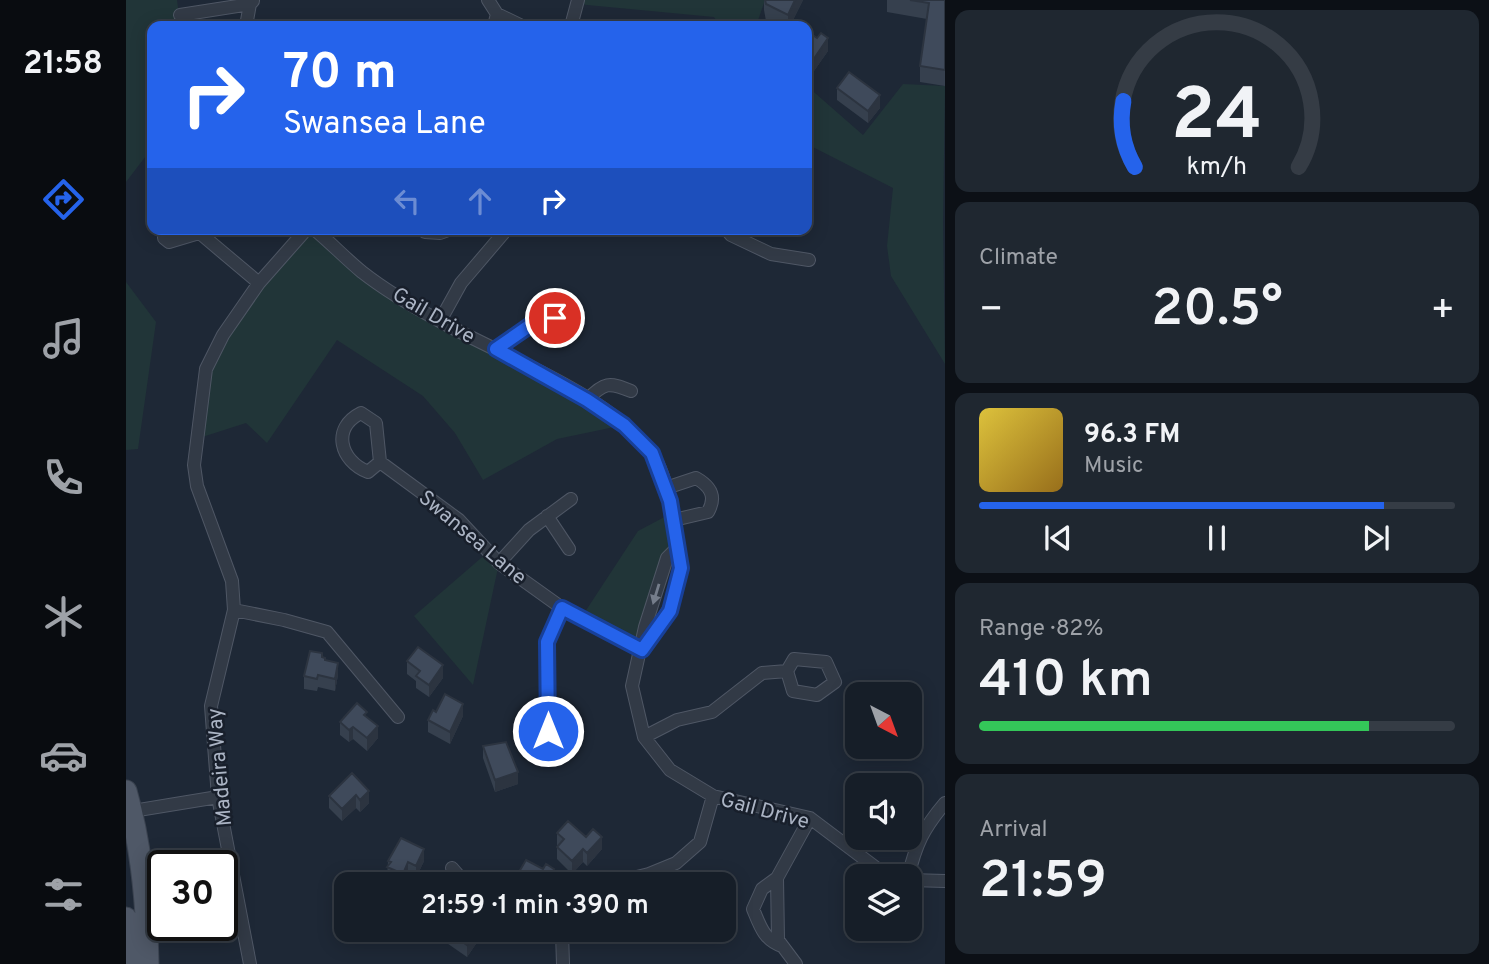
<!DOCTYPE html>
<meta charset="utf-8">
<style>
:root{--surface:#161e28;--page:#1f2730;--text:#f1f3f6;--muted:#9ea2a8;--line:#353c45;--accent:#2563eb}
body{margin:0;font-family:Overpass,sans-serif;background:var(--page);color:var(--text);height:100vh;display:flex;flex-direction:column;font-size:26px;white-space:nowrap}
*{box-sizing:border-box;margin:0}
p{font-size:23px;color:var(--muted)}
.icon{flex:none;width:38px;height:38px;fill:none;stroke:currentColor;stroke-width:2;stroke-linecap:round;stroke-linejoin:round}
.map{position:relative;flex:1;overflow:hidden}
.sheet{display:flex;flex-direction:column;gap:10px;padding:10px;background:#0c1016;width:544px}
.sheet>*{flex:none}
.hud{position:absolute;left:21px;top:21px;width:665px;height:214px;border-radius:14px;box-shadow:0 4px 18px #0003,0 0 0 2px var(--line);background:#2563eb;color:#fff;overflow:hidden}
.needle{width:46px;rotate:139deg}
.fabs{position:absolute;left:719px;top:682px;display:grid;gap:14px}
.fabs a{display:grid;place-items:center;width:77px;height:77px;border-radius:14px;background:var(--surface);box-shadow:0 4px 18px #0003,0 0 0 2px var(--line);font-size:35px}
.speed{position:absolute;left:21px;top:850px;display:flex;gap:14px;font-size:35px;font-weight:700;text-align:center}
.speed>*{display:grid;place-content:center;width:91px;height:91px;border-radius:50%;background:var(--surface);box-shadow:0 4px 18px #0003,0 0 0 2px var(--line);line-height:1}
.speed .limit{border:4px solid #111;border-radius:10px;background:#fff;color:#111}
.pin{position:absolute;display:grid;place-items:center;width:60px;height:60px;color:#fff;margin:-30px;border:4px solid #fff;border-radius:50%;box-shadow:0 2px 7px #0007}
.me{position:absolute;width:77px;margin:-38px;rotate:0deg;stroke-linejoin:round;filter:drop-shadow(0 0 5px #0008)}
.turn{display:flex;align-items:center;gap:24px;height:147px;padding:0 21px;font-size:32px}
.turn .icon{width:91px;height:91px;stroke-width:2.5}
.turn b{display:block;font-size:49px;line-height:60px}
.lanes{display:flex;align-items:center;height:66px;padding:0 21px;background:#0003;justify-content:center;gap:35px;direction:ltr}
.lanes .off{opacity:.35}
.big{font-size:52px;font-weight:600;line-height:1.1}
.sheet .card{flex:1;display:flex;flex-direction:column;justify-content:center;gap:10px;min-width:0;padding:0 24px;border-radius:14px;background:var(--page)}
.sheet .dial{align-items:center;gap:0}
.dial svg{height:182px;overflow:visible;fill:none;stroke:var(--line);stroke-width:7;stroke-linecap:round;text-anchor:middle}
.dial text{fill:var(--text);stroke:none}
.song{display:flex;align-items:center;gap:21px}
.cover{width:84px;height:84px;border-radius:10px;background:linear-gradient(135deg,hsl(50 70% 55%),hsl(40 70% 35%))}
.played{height:7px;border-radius:4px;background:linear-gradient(90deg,var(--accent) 85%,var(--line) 85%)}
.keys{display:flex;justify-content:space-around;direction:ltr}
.heat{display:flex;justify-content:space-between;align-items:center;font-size:38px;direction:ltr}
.charge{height:10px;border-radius:5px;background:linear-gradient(90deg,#34c759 82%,var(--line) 0)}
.trip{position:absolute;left:208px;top:872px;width:402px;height:70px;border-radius:14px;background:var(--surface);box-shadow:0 4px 18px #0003,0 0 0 2px var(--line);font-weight:600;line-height:70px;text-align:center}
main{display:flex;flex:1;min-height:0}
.dock{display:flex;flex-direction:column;width:126px;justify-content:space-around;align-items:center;background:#090c10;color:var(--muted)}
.dock .icon{width:49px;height:49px}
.dock .current{color:var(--accent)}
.dock b{font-size:32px;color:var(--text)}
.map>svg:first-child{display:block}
</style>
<main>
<nav class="dock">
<b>21:58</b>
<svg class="icon current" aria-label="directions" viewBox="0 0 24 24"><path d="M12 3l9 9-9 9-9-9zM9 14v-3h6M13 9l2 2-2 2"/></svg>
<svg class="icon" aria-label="music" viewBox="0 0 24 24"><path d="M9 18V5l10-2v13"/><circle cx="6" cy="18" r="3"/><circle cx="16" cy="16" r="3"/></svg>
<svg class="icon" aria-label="phone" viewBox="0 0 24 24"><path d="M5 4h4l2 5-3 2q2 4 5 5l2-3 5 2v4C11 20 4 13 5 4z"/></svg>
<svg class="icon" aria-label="climate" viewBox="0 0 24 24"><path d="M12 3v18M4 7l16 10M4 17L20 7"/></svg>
<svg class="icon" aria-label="car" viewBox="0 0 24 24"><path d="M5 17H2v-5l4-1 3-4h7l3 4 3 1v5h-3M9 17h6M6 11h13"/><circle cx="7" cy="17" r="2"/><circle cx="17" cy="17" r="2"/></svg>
<svg class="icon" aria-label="filters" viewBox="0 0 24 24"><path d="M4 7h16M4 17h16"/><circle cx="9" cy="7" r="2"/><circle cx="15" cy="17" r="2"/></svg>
</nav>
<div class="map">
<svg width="819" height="964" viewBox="0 0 819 964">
<rect width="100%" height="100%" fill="#1e2836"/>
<!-- green -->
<path fill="#213538" d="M0,0H51L53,15L41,26H26V148L0,182Z
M452,0H639L630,26H594L588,17L451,4Z
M777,84L819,86L817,222L819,364L765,276L761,246L767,188L681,144V86L737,135Z
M183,229L237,272L498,425L431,439L357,480L329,433L297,396L211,340L141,443L120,423L70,439L80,369L97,335Z
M0,282L30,322L12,449L0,450Z
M546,513L552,547L541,558L516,650L455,618L512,531Z
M362,552L373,563L347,685L288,616Z"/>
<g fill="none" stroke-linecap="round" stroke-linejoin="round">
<!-- street casing -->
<g stroke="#4f5765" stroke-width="14">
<path id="street" d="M362,0L371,14
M54,15L124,4
M120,26L124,4L127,1
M368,26L371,14L396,26
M445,26L452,0
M38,229V238L43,242L73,233
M69,229L133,283
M188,229C205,243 219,258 236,272C259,290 286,306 312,320C379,358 475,390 524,451C541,472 548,520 552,547
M297,229L299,232L314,233L325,229
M600,229L605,235L645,254L683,260
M314,321L335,283L381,229
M370,349L406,324L429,318
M461,400C478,382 483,382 505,391
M254,462L242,472C214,461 205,428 235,413L250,423L254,462L333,520L373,563L436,608L516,650
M540,488L570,478C584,486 591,496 582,512L548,520
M421,516L443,549
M373,563L403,530L445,499
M108,610L158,620L201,632L272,717
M516,650C541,615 559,592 552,547L541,558L519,627L506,686L518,737L544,770L587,796L684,818L753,870L772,877
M668,659L700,662L709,682L691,695L667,691L661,671Z
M422,731L421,642L436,608
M518,737L551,720L586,712L636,673L661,671
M0,812L92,797
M326,868L340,884
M782,877C790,844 797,829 819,803
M651,878L636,889L627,909C634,926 638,940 656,946
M784,880L819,881
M482,884L523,874L550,863L574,842L587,796
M124,964L92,797L85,706L108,610L106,581L71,486L68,465L80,369L97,335L133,283L178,232L183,229
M437,964L436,933L438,929
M670,964L652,940L651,878L684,818"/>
</g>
<!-- primary casing -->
<g stroke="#3b4350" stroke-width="23">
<path id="primary" d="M0,791C16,847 21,905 22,964
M0,918L2,964"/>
</g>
<!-- street -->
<use href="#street" stroke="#323a46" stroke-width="12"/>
<!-- primary -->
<use href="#primary" stroke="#4f5867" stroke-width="21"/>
</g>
<!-- wall -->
<path fill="#36404e" d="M638,0H677L664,26H652L640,21L638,10Z
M761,0H819V86L794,82V66L801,19L761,12Z
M681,31L702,51L683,78L681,76Z
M711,88L754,108L742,123L711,100Z
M196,657L212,675L209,691L192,687L191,691L178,689V676Z
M281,661L317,678L303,697L290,688V681L281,674Z
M310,712L337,716L324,744L302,732V720Z
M241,717L252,738L241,751L227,739L223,742L214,735V722Z
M357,746L392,784L369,792L357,758Z
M226,773L243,803L234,812L230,808L216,821L203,808V796Z
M431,833L460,837L476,849L461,866L457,862L446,874L431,859V847L432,846L431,845Z
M262,861H298L290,878L282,875L278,884H271L261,879Z
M315,929H352V941L341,957L315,939Z"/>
<!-- shaded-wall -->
<path fill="#2c3440" d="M669,0H677L664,26H662V15Z
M702,38V51L683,78V66Z
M754,95V108L742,123V111Z
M212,663V675L209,691V679Z
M317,665V678L303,697V685Z
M337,704V716L324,744V732Z
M252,726V738L241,751V738Z
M227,727V739L223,742V730Z
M392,772V784L369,792V780Z
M243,791V803L234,812V800Z
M230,795V808L216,821V809Z
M476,837V849L461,866V853Z
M298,849V861L290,878V866Z
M457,849V862L446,874V861Z
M282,862V875L278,884H277V874Z
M428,869V881L427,884H420Z
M352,929V941L341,957V945Z"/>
<!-- building -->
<path fill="#3f4a5b" stroke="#2c3440" stroke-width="2" d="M639,0H669L662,15L640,4Z
M784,0H819V70L794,66L803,3Z
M681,31L691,38L695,33L702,38L683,66L681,64Z
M723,72L754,95L742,111L711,88Z
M292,647L317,665L303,685L290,676L294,671L281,661Z
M184,651L196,653V657L199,658V660L212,663L209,679L192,675L191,679L178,676Z
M319,694L337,704L324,732L302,720L307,710L310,712Z
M231,703L241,712L238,715L252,726L241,738L227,727L223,730L214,722Z
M380,742L392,772L369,780L357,746Z
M226,773L243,791L234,800L230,795L216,809L203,796Z
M442,821L460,837L467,829L476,837L461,853L457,849L446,861L431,847L438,839L431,833Z
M275,838L298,849L290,866L282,862L277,874L261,867L265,862L262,861Z
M400,860L417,869L420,864L428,869L420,884H390L387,882Z
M299,875L306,884H289Z
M319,929H352L341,945Z"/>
<!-- one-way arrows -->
<defs><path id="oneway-solid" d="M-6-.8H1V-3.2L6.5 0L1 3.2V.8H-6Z" transform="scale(1.75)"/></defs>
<use fill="#757d8b" href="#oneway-solid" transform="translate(530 594) rotate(107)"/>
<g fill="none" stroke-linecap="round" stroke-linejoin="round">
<!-- route casing -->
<g stroke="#184099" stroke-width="18">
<path id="route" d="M422,731L421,642L436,608L516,650L544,611L555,568L544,501L526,453L498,425L461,400L370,349L406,324L429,318"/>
</g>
<!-- route -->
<use href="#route" stroke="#2563eb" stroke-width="12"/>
</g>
<g text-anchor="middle" stroke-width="5" stroke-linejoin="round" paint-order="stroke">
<!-- street labels -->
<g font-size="21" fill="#abb4c4" stroke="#181f2b">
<text transform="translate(308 315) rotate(30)" y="7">Gail Drive</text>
<text transform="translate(347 537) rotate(40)" y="7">Swansea Lane</text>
<text transform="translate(93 767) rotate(-95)" y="7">Madeira Way</text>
<text transform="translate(639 810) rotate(15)" y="7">Gail Drive</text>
</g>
</g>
</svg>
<div class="fabs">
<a><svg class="needle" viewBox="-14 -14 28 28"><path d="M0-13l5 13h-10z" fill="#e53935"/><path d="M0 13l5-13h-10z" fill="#9ea2a8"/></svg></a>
<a><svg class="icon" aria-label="sound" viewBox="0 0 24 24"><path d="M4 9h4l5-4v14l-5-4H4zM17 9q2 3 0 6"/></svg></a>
<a><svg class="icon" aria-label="layers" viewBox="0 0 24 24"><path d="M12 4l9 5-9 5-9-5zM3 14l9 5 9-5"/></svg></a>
</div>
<div class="speed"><div class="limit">30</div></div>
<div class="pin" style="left:429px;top:318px;background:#d93025"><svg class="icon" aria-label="arrive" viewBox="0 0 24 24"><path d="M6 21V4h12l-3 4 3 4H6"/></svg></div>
<svg class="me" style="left:422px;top:731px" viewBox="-20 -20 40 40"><circle r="17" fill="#2563eb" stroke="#fff" stroke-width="3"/><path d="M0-11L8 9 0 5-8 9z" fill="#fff"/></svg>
<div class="trip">21:59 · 1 min · 390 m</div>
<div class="hud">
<div class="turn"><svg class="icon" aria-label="right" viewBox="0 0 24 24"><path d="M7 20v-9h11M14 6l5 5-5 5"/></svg><div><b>70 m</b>Swansea Lane</div></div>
<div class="lanes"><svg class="icon off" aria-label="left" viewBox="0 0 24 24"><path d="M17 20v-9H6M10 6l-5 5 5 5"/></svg><svg class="icon off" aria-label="ahead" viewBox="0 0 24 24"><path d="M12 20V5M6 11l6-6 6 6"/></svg><svg class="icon" aria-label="right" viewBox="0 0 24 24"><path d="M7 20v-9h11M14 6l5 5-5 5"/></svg></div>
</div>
</div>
<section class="sheet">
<div class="card dial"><svg viewBox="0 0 100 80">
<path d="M14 69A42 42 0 1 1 86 69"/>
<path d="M14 69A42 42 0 0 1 9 40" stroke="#2563eb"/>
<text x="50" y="56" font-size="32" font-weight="700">24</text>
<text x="50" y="72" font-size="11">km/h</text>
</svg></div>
<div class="card"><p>Climate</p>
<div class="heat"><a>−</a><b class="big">20.5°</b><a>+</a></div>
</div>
<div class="card">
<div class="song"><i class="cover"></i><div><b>96.3 FM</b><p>Music</p></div></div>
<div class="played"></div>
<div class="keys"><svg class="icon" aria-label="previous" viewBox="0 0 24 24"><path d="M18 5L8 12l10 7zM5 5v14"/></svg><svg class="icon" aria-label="pause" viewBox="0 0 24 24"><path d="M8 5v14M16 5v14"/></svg><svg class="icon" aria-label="next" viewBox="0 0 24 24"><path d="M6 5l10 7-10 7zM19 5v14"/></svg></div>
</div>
<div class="card"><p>Range · 82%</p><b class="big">410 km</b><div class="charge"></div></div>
<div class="card"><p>Arrival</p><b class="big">21:59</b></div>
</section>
</main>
